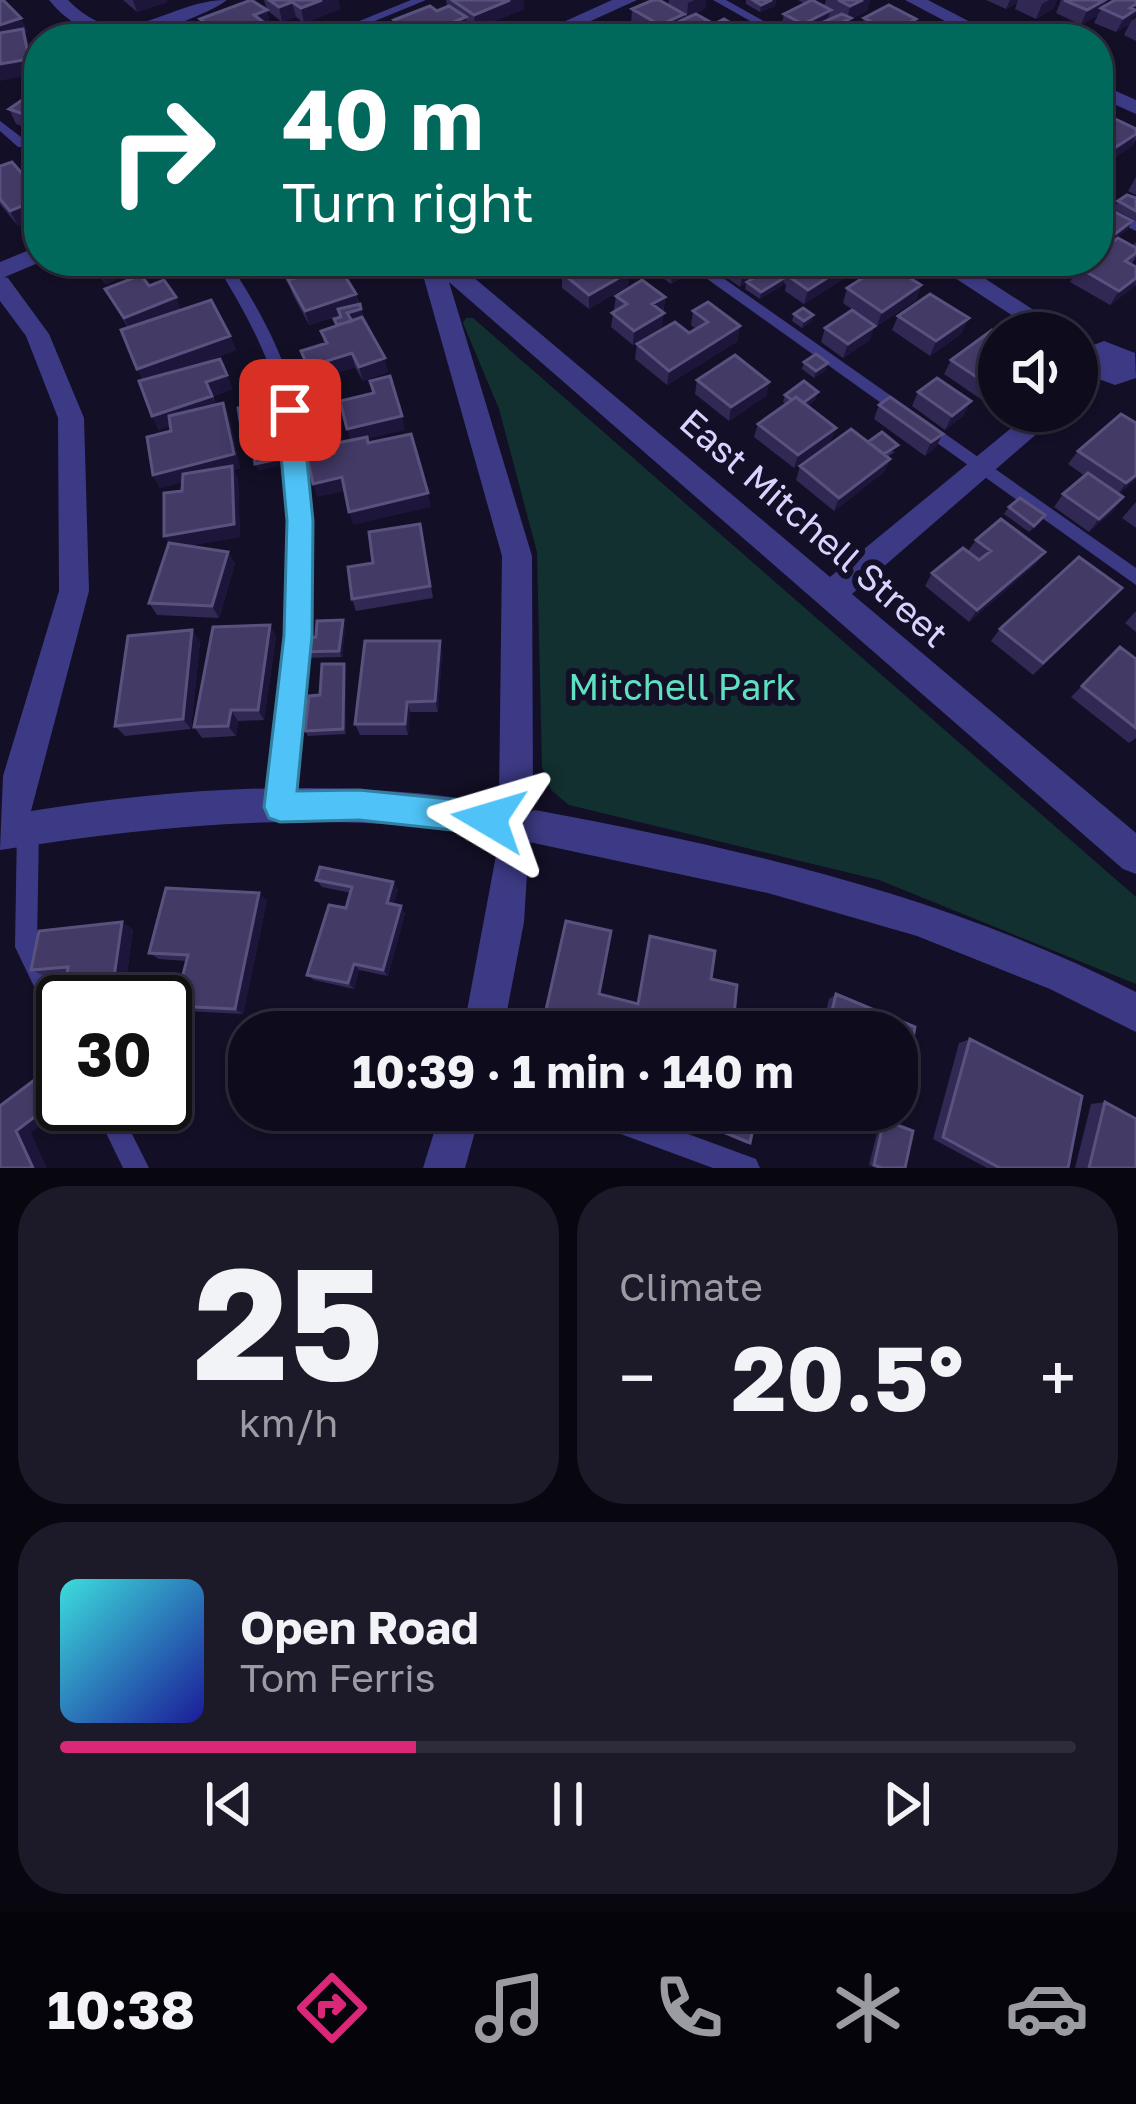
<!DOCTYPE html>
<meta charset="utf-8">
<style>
:root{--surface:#0e0b1c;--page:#1c1929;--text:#f1f3f6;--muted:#9b9ba3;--line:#2e2b3b;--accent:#db2777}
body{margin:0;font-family:"Golos Text",sans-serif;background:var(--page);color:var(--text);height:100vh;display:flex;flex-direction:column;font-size:45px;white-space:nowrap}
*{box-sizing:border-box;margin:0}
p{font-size:39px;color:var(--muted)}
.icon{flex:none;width:66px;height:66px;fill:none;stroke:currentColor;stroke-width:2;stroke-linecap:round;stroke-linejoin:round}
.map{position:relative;height:1168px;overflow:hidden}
.side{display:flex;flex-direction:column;gap:18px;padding:18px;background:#08060f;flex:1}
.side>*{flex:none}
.banner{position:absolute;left:24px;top:24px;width:1089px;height:252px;border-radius:48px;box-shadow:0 3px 9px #0004,0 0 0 3px var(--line);background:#00695c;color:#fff;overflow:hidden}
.buttons{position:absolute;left:978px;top:312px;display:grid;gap:24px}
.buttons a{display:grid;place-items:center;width:120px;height:120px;border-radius:50%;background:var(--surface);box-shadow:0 3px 9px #0004,0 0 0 3px var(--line);font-size:60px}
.speed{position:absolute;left:36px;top:975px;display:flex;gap:24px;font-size:60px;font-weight:700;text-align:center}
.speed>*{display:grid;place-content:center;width:156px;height:156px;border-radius:50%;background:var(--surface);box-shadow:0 3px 9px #0004,0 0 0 3px var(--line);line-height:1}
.speed .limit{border:6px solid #111;border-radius:18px;background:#fff;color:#111}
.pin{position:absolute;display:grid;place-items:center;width:102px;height:102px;color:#fff;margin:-51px;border-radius:24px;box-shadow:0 6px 18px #0006}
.me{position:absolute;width:132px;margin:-66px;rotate:277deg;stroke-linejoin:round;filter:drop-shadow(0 0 9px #0008)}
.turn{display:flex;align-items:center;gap:42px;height:252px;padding:0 60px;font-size:54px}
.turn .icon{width:156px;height:156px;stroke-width:2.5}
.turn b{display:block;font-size:84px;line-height:102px}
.big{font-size:90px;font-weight:700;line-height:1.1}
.side .widget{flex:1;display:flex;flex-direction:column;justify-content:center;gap:18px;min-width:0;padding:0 42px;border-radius:48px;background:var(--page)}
.side .dial{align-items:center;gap:0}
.dial b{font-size:156px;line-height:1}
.song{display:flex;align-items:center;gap:36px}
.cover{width:144px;height:144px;border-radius:18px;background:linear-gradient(135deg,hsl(180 70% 55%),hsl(240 70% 35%))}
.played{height:12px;border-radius:6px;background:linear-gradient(90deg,var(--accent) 35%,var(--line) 35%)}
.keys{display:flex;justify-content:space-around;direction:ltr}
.heat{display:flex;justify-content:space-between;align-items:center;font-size:66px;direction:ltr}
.side .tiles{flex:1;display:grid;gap:18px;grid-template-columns:1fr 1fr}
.widget:last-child{grid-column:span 2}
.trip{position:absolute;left:228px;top:1011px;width:690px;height:120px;border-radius:48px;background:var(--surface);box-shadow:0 3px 9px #0004,0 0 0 3px var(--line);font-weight:700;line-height:120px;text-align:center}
.dock{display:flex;height:192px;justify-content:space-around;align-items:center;background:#06040b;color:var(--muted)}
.dock .icon{width:84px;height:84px}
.dock .selected{color:var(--accent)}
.dock b{font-size:54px;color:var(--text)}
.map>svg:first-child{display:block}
</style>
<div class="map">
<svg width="1136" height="1168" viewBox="0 0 1136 1168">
<rect width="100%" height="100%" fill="#130f26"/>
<!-- green -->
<path fill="#12302f" d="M466,318H473L1136,897V984L879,880L569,805L551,790L542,767L537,552L499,409L463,323Z"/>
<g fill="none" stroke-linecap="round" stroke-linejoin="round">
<!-- service -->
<path fill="#3d3a85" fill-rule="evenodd" d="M411,0H426L331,39H315Z
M713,0H726L796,39H782Z
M0,121L25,140L39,139V147H18L0,131Z
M1098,203L1136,221V231L1098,212Z
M214,261H228C255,302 280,346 293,393C330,522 306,676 290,807L287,814L280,817L273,814L270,807C287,677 313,523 278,394C265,346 240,303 214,261Z
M682,261H699L1136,568V585Z
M28,818L35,821L39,828L37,946L65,1002H63V1034L55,1030L15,947L17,828L21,821Z
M92,1104H117L149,1168H123Z
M577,1110H623L756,1159L760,1168H713L580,1119Z"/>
<!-- minor -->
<path fill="#3d3a85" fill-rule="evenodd" d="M49,0H68C125,58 164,0 227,0C215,9 199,15 185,21C132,42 88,47 49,0Z
M554,24H568L588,39H566L554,32Z
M419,261H454L830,577L1032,411H1063L852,594L1136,833V874L1123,869L449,282L532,556L533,800L528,812L516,817L504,812L499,800L502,556Z
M929,261H958L1069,333H1039Z
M0,276L8,278L49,334L84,418L89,591L31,811C183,787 337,778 489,802L501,807L506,819L501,831L489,836C325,809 163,824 0,850L3,776L59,591L58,418L26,336L0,301Z
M1104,341L1135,353L1136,378L1115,385L1088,375L1079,355L1083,349Z
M535,810C744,849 945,895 1136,992V1032L1050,989L917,936L768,893L529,842L524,922L503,1032H463L500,834L519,831L523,815Z
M441,1110H481L465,1168H423Z"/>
<!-- tertiary -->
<path fill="#3d3a85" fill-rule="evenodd" d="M612,0H637L551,39H526Z
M905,0H928L1003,39H979Z
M1098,83L1136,100V114L1098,97Z
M39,246V261H43L0,279V262Z"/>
</g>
<!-- wall -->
<path fill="#312854" d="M123,0H166L167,2L137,12Z
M264,0H338L340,9L304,23L296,17L282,22L267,10Z
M446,0H524V9L475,29L467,24L468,32L450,39H347L396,33L394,20L437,11L447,7Z
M669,0H706L705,9L687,17L684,16V20L736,26L735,33L757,39H664V37L657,39L631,24L632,9L668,5Z
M746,0H776L775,6L760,12L746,4Z
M798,0H817L814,1L824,6L826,0H870L867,11L851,19L849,25L837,31L844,39H818L831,32L825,28V25L800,38L781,28L784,14L805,4Z
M986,0H1057L1053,9L1036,19L1015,9L1017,3L1006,9Z
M1061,0H1106L1103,7L1136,0V14L1132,17L1128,25L1116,32L1094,23L1098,15L1081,25L1056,13Z
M267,10L270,25L263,27L266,36L258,39H212L205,33L200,19Z
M864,18L913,30L951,39H874L860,32Z
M1136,18V41L1124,35L1131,21Z
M39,97V132L16,124L9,109Z
M1098,123L1136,129V139L1132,146L1108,162L1098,157Z
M0,166L39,193V217L18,226L0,204Z
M1136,177V195L1128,191Z
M1136,198V221L1114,209L1118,201Z
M1098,206L1128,229L1110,242L1098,235Z
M1136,242V257L1131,265L1136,267V285L1110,305L1070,282L1078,267L1132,246Z
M87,261H143L150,275L143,278L149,286L181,310L230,336L236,350L188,368L233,389L213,396L216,405L223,403L229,417L240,468L234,470L238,480L240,537L187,546L228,552L235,564L219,618L157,615L149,603L169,544L182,491V482L160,488L153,475L171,431L170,426L159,430L152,416L128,328L105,289L127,280L124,276L106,284Z
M525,261H576V262L546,279Z
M703,261H777L776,266L771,269L780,275L782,265L788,261H864L862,267L804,304L785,291L786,285L783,282V285L760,299L745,289L746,283L740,287Z
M1034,261H1079L1074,269L1063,278Z
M661,268L688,274L671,284L660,276Z
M299,270L326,273L356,294L363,316L351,320L388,372L363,381L355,367L313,381L301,351L324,344L321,331L335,326L334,319L341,316L340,315L309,325L293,295L288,280L300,276Z
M629,272L628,286L589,309L562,288V273Z
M921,285L916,300L877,326L843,303L847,288Z
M616,296L665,297L662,328L633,345L611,327Z
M693,311L738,341L667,385L635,359L637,344L689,333L696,329L691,325Z
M794,314L813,315L811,322L802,328L792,321Z
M898,316L962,333L930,356L892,330Z
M825,328L870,340L843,358L821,342Z
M999,334V391L985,402L944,374L951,360Z
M804,362L826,370L814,378L802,369Z
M697,380L769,382L766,396L729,421L695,394Z
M918,392L964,415L945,430L912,406Z
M785,395L816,399L807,406L831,441L794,468L754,437L758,424L786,404L783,402Z
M890,397L936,447L925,456L874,419L879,405Z
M1136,423V479L1119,494L1123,497L1113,511L1089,532L1054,507L1063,494L1085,476L1068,464L1078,451Z
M868,442L895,452L887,457L890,459L884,472L834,511L796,480L800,466Z
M1136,502V528L1122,518Z
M1009,507L1040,522L1029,532L1004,514Z
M423,537L433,598L356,611L352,599L373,563Z
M976,540L1036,564L969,622L925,586L932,573L968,551Z
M1111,600L1033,675L991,641L1000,629Z
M1136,611V632L1125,623Z
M270,625L276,637L264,720L238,721L236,736L202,738L194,727Z
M345,626L342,657L301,658L298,652Z
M192,630L200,642L191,729L125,736L115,726Z
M1120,647L1136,659V738L1129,743L1071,697Z
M442,652L438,712H410L408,735H360L355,724Z
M346,670V734L308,736L305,731Z
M316,880L393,882L398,890L393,905L405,913L388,976L359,970L354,989L314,980L307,975L346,908L351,893L322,887Z
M267,900L243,1014L185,1011L175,1006L186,961L159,959L149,953Z
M133,929L124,996L63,1002L67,974L45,976L31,970Z
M648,942L711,979L733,1025L728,1030L704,1024L703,1032H653L618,1023L599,994L637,1004Z
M836,994L915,1027L898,1118L889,1120L866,1110H897V1032H821L829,999Z
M970,1039L1068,1168H987L933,1139L959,1043Z
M1105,1102L1136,1168H1075L1091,1104Z
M717,1110H757L750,1143L747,1144L712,1129Z
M884,1120L905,1168H876L869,1165L880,1121Z"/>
<!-- shaded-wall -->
<path fill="#1d163a" d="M133,0H166L167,2L137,12Z
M322,0H338L340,9L304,23L301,8Z
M510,0H524V9L475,29L474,15Z
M695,0H706L705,9L687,17L688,3Z
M772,0H776L775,6L760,12L761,5Z
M863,0H870L867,11L851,19L849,25L833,33L835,26L847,20L850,6Z
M1010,0H1018L1017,3L1006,9Z
M1049,0H1057L1053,9L1036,19L1042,4Z
M1106,0L1098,15L1081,25L1087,10Z
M292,2L296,17L282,22L279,7Z
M1136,4V14L1132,17L1128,25L1116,32L1130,8Z
M267,10L270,25L263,27L266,36L258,39H238L235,31L254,15Z
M831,10L825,25L800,38L803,24Z
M684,14L683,29L665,28L664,37L658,39L660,25Z
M466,17L468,32L450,39H419L418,37Z
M21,18L28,32L25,33L30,44L36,73L0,81V25Z
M916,19L912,33L901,39H889L891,32Z
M229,26L232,39H218L215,31Z
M736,26L734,39H714L715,36Z
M705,31L704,39H688Z
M1136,134L1132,146L1108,162L1116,147Z
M39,199V217L18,226L10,211Z
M1132,221L1128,229L1110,242L1115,234Z
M143,261L150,275L130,284L124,269Z
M275,261H313L279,272Z
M551,261H576V262L546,279V264Z
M762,261H777L776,266L740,287L743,273Z
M854,261H864L862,267L804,304L808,290Z
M1073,261H1079L1074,269L1063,278Z
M117,262L124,276L106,284L99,270Z
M689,267L688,274L671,284L672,276Z
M265,269L268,276L255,280L253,273Z
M629,272L628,286L589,309V295Z
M784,278L783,285L760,299L761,292Z
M1136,278L1135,286L1110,305L1119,291Z
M921,285L916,300L877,326L882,312Z
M356,294L359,308L309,325L305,311Z
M176,297L182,312L131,333L124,318Z
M665,297L663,312L652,304Z
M361,309L363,316L349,320L347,313Z
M664,313L662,328L633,345L634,331Z
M813,315L811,322L802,328L804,321Z
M969,318L962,333L930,356L936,341Z
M740,326L738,341L667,385L669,371Z
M875,326L870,340L843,358L848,344Z
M230,336L236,350L145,383L137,369Z
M352,353L355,367L313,381L308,367Z
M385,358L388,372L363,381L359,367Z
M828,363L826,370L814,378L816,371Z
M227,375L233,389L213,396L206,382Z
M769,382L766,396L729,421L731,407Z
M999,383V391L985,402L993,388Z
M818,392L816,399L798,412L800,405Z
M212,396L218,410L159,430L152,416Z
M270,401L277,433L245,440L242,433Z
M971,401L964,415L945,430L952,416Z
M223,403L229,417L240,468L234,470L238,480L240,537L172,549L164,536L232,470L160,488L153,475Z
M402,416L405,430L351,443L347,429Z
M836,428L831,441L794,468L798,455Z
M943,434L936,447L925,456L931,442Z
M276,448L280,466L258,471L255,464Z
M322,448L324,455L312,457L310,451Z
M890,459L884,472L834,511L839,498Z
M1136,475V479L1116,497L1126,483Z
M342,477L346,491L317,497L313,484Z
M428,493L431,507L353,525L349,512Z
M1123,497L1113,511L1089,532L1099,519Z
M228,552L235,564L219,618L212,606Z
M1045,552L1036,564L969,622L977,610Z
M343,620L345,626L342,657L339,651Z
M270,625L276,637L264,720L258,710Z
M192,630L200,642L191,729L183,719Z
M440,641L442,652L438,712L435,701Z
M344,664L346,670V734L343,729Z
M407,702L410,712L408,735L405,724Z
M231,710L238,721L236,736L228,726Z
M393,882L398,890L392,911L387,903Z
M259,893L267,900L243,1014L235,1009Z
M401,906L405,913L388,976L383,970Z
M122,922L133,929L124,996L112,991Z
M354,964L359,970L354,989L348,983Z
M84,994L97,999L96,1002H83Z
M37,1078L51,1081L64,1107L31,1133L47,1168H33L16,1131Z"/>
<!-- building -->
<path fill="#433a66" stroke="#5a527e" stroke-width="3" d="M0,0H3L21,18L0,25Z
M251,0L267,10L254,15L262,21L235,31L229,26L215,31L200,19Z
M269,0H322L301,8L292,2L279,7Z
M452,0H510L474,15Z
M653,0H659L684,14L660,25L632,9Z
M753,0H772L761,5Z
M812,0L831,10L803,24L784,14Z
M838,0H863L850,6Z
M1064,0H1105L1087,10Z
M1115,0H1136V4L1130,8L1135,10L1123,18L1101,8Z
M889,5L916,19L891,32L864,18Z
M430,6L437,11L449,6L466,17L418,37L394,20Z
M696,14L714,24L724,19L736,26L715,36L705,31L688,39H684L665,28Z
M842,14L851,18L835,26L826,21Z
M925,24L952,37L948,39H895Z
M178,28L203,37L199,39H162Z
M23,29L29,59L0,64V33Z
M370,29L378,35L391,29L405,39H347Z
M741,30L757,39H723Z
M835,30L845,35L838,39L818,38Z
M31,94L39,97L38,119L9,109Z
M1109,116L1136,129V134L1116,147L1098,138V123Z
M12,162L39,193V199L10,211L0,199V166Z
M1127,195L1136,198V211L1118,201Z
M1100,204L1132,221L1115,234L1098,225V206Z
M1118,238L1136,248V253L1125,261L1136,267V278L1119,291L1078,267L1086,261H1098V252Z
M92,261H142L124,269L117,262L99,270Z
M254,261H261L265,269L253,273L247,263Z
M584,261H615L629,272L589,295L562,273Z
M674,261H681L689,267L672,276L661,268Z
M726,261H762L743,273Z
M788,261H854L808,290L788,276L794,273L782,265Z
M321,263L326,273L340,268L356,294L305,311L288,280L302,276L299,270Z
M886,263L921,285L882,312L847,288Z
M770,268L784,278L761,292L747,282Z
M141,275L149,286L164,280L176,297L124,318L105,289Z
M642,280L665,297L652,304L664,313L634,331L612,313L627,304L616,296Z
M930,294L969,318L936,341L898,316Z
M211,300L230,336L137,369L121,330Z
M708,302L740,326L669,371L637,344L675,322L689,333L708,322L693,311Z
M360,304L361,309L347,313L352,321L337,325L334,319L341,317L338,309Z
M803,308L813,315L804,321L794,314Z
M852,310L875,326L848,344L825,328Z
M362,317L385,358L359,367L352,353L308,367L301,351L327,343L321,331Z
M992,330L999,334V383L993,388L951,360Z
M816,354L828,363L816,371L804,362Z
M735,355L769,382L731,407L697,380Z
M220,359L227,375L206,382L212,396L152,416L139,381Z
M390,376L402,416L347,429L340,401L374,393L370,381Z
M937,378L971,401L952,416L918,392Z
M804,381L818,392L803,403L796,397L792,400L785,395Z
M796,397L836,428L798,455L758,424Z
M890,397L943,434L931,442L879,405Z
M270,401L274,426L242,433L238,408Z
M223,403L234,454L153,475L147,437L171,431L169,416Z
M1121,414L1136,423V475L1126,483L1078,451Z
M851,429L890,459L839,498L800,466Z
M882,432L898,445L884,454L868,442Z
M411,434L428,493L349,512L342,477L313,484L308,459L334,453L332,444L367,437L368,443Z
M320,438L322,448L310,451L308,440Z
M276,448L278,459L255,464L254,451Z
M232,466L234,524L164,536V493L182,491L183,474Z
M1088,473L1123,497L1099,519L1063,494Z
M1020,498L1045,515L1034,526L1009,507Z
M1001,519L1045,552L977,610L932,573L963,548L979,560L991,551L976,540Z
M420,524L430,586L352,599L348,567L373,563L369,532Z
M169,543L228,552L212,606L149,603Z
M1079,557L1122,588L1043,663L1000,629Z
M343,620L339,651L298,652L300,638L316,637L317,621Z
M270,625L258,710H231L228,726L194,727L213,627Z
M192,630L183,719L115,726L128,636Z
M365,641H440L435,701L407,702L405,724H355Z
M1120,647L1136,659V728L1082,686Z
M322,664H344L343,729L305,731L309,696L320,695Z
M320,867L393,882L387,903L401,906L383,970L354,964L348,983L307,975L329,905L346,908L352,887L316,880Z
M166,888L259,893L235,1009L175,1006L188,955L149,953Z
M566,921L611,931L599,994L638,1004L650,936L715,951L711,979L737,985L733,1025L705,1018L703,1032H673L619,1018L616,1032H541Z
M122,922L112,991L84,994L83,1002H63L68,967L31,970L39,931Z
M836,994L915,1027L898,1118L880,1110H897V1032H827Z
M368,1018L367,1032H329L331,1019Z
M970,1039L1082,1096L1068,1168H1000L943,1137Z
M37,1078L50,1105L16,1131L33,1168H0V1106Z
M1105,1102L1136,1119V1168H1089Z
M718,1110H757L750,1143L714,1128Z
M884,1120L913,1131L905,1168H882L874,1165Z"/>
<!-- route -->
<path fill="#4fc3f7" stroke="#337fa1" stroke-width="3" d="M290,401L302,410L313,521L312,636L297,791L359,790L489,803L500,808L505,819L500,830L489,834L359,820L280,822L269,818L264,807L284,636L287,521L277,410Z"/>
<g text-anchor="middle" stroke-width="12" stroke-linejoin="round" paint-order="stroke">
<!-- street labels -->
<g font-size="36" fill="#d9d4ff" stroke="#130f26">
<text transform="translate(814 528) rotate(41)" y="13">East Mitchell Street</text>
</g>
<!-- park labels -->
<g font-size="36" fill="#5fe0c0" stroke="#130f26">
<text x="682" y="700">Mitchell Park</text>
</g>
</g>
</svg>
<div class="buttons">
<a><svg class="icon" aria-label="sound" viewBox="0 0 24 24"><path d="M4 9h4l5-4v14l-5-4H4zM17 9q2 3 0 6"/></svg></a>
</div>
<div class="speed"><div class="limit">30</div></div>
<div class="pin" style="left:290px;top:410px;background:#d93025"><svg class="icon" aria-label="arrive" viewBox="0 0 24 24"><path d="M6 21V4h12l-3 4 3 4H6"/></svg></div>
<svg class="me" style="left:489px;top:819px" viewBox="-20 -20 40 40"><path d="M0-17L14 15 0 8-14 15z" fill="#4fc3f7" stroke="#fff" stroke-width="4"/></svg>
<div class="trip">10:39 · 1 min · 140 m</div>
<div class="banner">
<div class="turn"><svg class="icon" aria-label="right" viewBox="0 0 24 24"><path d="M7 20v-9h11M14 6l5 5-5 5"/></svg><div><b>40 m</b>Turn right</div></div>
</div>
</div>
<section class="side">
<div class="tiles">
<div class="widget dial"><b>25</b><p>km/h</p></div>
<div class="widget"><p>Climate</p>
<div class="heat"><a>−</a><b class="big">20.5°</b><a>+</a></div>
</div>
<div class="widget">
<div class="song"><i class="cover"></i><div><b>Open Road</b><p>Tom Ferris</p></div></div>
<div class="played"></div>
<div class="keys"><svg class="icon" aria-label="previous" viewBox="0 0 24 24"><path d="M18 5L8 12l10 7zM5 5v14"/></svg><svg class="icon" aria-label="pause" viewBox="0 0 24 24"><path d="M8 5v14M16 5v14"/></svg><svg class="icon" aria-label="next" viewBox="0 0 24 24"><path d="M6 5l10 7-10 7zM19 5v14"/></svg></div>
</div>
</div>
</section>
<nav class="dock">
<b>10:38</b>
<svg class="icon selected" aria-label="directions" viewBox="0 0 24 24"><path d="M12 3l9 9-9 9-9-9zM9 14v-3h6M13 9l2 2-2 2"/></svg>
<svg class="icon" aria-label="music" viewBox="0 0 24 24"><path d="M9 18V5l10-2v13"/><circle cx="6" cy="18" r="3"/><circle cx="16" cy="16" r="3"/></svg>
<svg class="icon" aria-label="phone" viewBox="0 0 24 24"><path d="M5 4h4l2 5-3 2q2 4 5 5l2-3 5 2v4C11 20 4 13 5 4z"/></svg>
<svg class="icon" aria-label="climate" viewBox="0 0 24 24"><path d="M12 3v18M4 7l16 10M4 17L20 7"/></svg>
<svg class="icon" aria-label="car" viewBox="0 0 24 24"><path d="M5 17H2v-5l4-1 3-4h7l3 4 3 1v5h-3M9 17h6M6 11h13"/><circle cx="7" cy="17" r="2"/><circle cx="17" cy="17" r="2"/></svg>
</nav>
